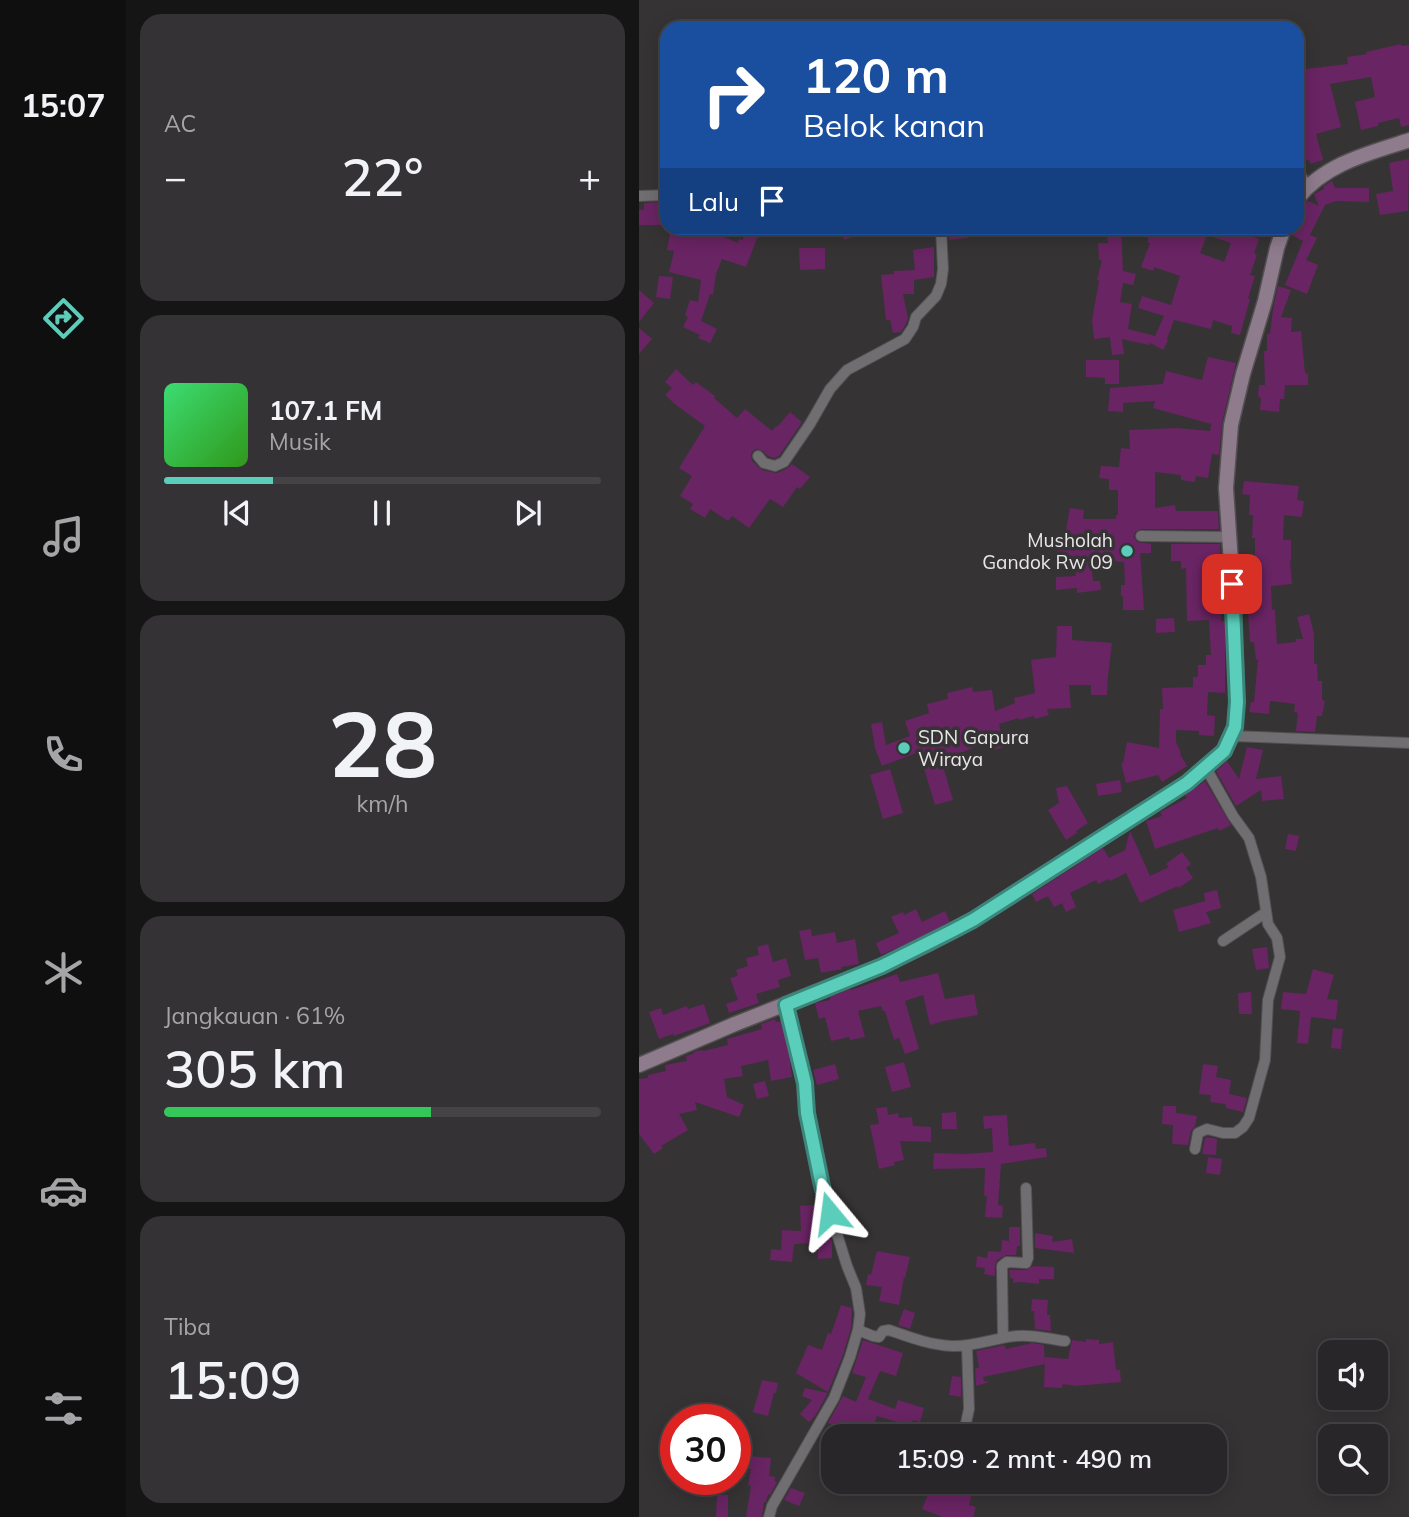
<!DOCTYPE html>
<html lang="id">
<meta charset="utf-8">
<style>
:root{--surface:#282628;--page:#343234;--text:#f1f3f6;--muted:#a5a5a8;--line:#444345;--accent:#5bcebb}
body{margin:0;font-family:Mulish,sans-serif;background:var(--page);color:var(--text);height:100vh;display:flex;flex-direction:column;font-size:26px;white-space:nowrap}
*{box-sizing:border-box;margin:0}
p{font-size:23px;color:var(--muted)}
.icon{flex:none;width:38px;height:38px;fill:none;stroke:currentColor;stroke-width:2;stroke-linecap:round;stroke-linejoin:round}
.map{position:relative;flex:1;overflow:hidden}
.drawer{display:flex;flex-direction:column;gap:14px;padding:14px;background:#161516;width:513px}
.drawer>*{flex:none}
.guide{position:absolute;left:21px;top:21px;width:644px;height:214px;border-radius:21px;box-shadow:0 4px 18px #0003,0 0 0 2px var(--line);background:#1a4fa0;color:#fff;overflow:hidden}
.tools{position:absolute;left:679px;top:1340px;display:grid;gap:14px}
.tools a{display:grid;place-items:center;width:70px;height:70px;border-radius:14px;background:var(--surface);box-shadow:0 4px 18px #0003,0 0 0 2px var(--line);font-size:35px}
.speed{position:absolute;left:21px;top:1404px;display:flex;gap:14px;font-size:35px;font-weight:700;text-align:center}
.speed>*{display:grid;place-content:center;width:91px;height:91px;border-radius:50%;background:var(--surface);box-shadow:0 4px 18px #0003,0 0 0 2px var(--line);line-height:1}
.speed .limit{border:10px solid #d22;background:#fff;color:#111}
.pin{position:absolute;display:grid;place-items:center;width:60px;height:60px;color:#fff;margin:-30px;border-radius:14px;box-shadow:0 4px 10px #0006}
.me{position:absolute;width:77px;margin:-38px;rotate:344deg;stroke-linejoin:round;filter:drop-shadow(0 0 5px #0008)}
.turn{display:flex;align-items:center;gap:24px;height:147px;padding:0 28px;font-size:32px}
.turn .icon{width:91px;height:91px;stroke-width:2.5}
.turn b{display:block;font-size:49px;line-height:60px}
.then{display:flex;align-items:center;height:66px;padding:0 28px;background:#0003;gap:14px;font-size:26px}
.big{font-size:52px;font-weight:600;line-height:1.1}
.drawer .card{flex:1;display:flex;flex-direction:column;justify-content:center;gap:10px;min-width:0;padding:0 24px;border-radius:21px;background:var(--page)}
.drawer .dial{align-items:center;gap:0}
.dial b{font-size:91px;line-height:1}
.song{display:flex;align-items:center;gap:21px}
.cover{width:84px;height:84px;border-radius:10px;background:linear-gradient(135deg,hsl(140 70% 55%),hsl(110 70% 35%))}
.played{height:7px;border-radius:4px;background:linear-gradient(90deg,var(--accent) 25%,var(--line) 25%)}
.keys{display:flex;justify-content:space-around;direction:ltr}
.heat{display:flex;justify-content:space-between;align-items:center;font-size:38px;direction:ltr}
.charge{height:10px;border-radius:5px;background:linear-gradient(90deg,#34c759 61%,var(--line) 0)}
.trip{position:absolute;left:182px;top:1424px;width:406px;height:70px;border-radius:21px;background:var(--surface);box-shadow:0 4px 18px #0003,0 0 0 2px var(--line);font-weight:600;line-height:70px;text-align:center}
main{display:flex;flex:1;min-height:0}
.tabs{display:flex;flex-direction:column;width:126px;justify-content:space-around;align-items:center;background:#100f10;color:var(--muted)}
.tabs .icon{width:49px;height:49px}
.tabs .selected{color:var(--accent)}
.tabs b{font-size:32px;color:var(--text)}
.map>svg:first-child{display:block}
</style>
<main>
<nav class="tabs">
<b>15:07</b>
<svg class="icon selected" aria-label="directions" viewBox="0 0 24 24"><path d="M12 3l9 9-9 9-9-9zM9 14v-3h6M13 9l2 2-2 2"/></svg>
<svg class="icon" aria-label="music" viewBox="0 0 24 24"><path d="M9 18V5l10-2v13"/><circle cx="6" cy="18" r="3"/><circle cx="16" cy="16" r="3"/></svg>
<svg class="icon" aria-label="phone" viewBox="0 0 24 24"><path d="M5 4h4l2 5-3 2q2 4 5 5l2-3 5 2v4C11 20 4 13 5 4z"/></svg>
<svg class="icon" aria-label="climate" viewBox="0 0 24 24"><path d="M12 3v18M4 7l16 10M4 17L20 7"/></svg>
<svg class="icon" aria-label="car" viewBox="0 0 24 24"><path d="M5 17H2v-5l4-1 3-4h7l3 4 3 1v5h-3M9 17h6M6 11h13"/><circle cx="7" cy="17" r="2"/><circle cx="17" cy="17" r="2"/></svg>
<svg class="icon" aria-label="filters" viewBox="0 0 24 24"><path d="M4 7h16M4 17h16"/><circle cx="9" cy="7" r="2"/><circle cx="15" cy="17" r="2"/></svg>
</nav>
<section class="drawer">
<div class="card"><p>AC</p>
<div class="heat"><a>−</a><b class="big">22°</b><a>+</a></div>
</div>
<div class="card">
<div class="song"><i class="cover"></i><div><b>107.1 FM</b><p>Musik</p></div></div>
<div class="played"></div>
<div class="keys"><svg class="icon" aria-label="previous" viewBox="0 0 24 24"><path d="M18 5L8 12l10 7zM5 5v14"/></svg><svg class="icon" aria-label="pause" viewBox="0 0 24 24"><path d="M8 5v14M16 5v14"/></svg><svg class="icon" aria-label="next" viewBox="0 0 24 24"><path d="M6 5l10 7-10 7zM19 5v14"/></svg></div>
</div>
<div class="card dial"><b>28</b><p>km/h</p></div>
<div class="card"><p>Jangkauan · 61%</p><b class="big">305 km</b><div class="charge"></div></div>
<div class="card"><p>Tiba</p><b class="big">15:09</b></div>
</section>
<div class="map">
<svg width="771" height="1517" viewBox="0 0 771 1517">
<rect width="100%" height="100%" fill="#363335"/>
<!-- building -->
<path fill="#692463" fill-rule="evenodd" d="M762,44V46L770,45V125L762,127L760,118L739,123V126L722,130L716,102L736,97L732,77L691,84L702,127L677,134L684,160L671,164L670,160L658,162V70L709,64L708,57L728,54L727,52Z
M770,159L769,211L741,215L737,194L754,191L750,163Z
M693,181L696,188H730V202L697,201L686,205L671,235L678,238L667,260L679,265L668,294L646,285L664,241L653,235L656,228H658V209L669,201L680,206L675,194L685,189V186Z
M28,202V225H0V210H5V203Z
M32,228H68V230L99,243L100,239L104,240L105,228H121L120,238H118L107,267L83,259L77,274L74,295L71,294L62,321L78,329L71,343L59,338L61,335L44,327L49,317L46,315L51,300L59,302L62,280L30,272L35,251L28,250Z
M201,228H237V230L205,240Z
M309,228H328L329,238L310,240Z
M466,228H482L484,271L497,274L494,285L484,283L481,302L493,304L489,329L516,336L525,316L499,308L503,296L532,305L541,276L515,267L514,271L502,267L511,243L508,242L510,238L483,231L484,228H536L555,236L557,231L551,229V228H615L612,236L620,239L615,253L618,255L611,275L616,276L609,298L611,299L601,335L592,333L593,326L574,320L572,329L535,320L528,339L529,340L524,350L511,343L510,345L483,339L485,354L473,355L471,337L455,339L453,320L460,281L458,280L463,260H460L459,243H469ZM568,235L592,243L585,262L561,253Z
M295,247V277L275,280V294H264L269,318L267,324L262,332L254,333L251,320H247L242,275L255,274V271L276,270L274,250Z
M160,248H186V269L161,270Z
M20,276L34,277L31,299L17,297Z
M639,286L652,290L642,317L653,318L652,332L662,331L666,373L669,374V385H646L645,399H641L640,412L621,410L622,398L619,397L620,385H626L625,351H628V334H631L634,309Z
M0,290L15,303L0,322Z
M0,328L13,339L0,354Z
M569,357L597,363L583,423L580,455L573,454L569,478L557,476L556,482L542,480V475L516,472V508L536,505L537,511H579L580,529H502L496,532L495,537L498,542L512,544V553H501L505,610H484V596L482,597V585H486L485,562L452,560L454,581H461L462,590L438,593V588L417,590V577L437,576L435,558L418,557L420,535H426L431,508L445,510L444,519H477V515H479V490H470V479L460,478L462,466L480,467L482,448L491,449L490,430L537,428L571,431L572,424L514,408L516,401L484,403V412L469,411L471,388L524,384L527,371L563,380Z
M447,360H480V384H466V378L447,377Z
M37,369L54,385L57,382L76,396L75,398L98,418L106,409L133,431L137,426L138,427L151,412L163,422L140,456L135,458L129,456L124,451L118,449L115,450L112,454L113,461L123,470L138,473L149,468L153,464L171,477L161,489L158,487L144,507L131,499L110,528L93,516L89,521L71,509L66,518L51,509L54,504L41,496L53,476L40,468L66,426L37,405L26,395L33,388L26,382Z
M605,481L660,486L658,500L665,501L663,517L645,515L644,540H652V561H651L653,584L632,586L633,610H636L638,644L657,642V639H664L658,617L670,614L675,634V664H678L679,681H683V700L686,701L683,716H678L676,732L657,731L659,713L655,712L656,704L631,701L630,714L610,712L612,702H615L619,659L617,660L615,642H611L609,612L610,611L611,564H616V538H613L614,515H610L611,495L603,494Z
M532,544H581L582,621H586V693L569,692L568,715L576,716L575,736L560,735V731L537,730V742L542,753L541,754L548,766L523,782L519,775L487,783L482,763H484L488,742L520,748L521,709H524L523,688L554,687V677H559V665H567V655H572L570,620L548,621L547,568L542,569V561H532Z
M535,618L536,632L517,633V619Z
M418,626H433V640L473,643L469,676L468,695H452V685H430L432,708L408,709L410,715L396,719L395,716L380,720V718L360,724L366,747L350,751L348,742L319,754L320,757L303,763L314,800L296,805L280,752L243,766L236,748L232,724L243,722L247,745L271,736L266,721L290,713L288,704L309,699L308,693L333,687L334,692L353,690L356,711L376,703L375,698L396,693L392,660L417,657Z
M608,747L624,750L617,779L642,776L645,799L623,801L622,790L597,806L577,771L588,761L600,779Z
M251,769L264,813L244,819L231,775Z
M481,780L483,792L459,796L457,784Z
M566,781L592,825L580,831L579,828L516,849L507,821L523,816L521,812L548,798L546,795Z
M428,786L449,823L437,831L438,833L427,840L409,810L420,803L417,788Z
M491,831L511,876L530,867L527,864L543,852L552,864L547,868L554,878L540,888L539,886L501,903L487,873L471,881L470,879L459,884L457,880L431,893L437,907L427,912L423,903L415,907L409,896L397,902L393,894L464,848L470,858L486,850Z
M649,834L660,836L657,851L646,849Z
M578,890L582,908L567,912L572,923L540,932L534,910L566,901L565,893Z
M277,909L283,922L306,911L311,922L263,946L242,955L237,943L260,933L252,917L264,912L265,915Z
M172,929L173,936L196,932L198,943L216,939L220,964L202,967L203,969L182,973L179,958L166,960L160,931Z
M129,944L134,962L147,958L152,976L139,980L141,987L117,994L120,1003L90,1013L87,1004L99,1000L91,978L99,976L97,970L109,966L107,958L120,955L118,947Z
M628,947L630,968L617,970L613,949Z
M674,969L695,975L688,999L699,1000L697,1020L672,1017L669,1044L658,1043L661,1011L642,1009L644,992L667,994Z
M299,973L306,999L335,994L339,1015L305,1021L291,1025L284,995L266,1001L280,1049L266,1054L260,1038L255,1040L246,1011H244L242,1006L219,1011L226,1037L211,1040L210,1037L192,1041L186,1017L180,1019L176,1003L191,1000V997L211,989L212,990L258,974L261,982Z
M612,992L613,1014H600L599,993Z
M65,1004L71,1023L35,1036L34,1034L20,1039L10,1012L22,1008L24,1015L48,1006L49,1009Z
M136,1019L137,1022L143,1021L153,1063H151L153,1077L132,1081L129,1060L102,1066L104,1076L85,1079L88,1097L105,1105L100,1117L56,1102L58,1110L40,1114L49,1130L22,1146L24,1148L15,1154L0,1134V1079L9,1078V1075L27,1071L26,1065L48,1061L47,1056L54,1054V1053L57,1051L63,1050L64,1051L89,1045L88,1039L123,1029L122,1024Z
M694,1028L704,1029L702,1049L692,1048Z
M265,1062L272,1087L253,1092L246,1067Z
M196,1064L200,1079L178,1085L174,1070Z
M564,1064L579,1066L577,1077L592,1080L590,1094L608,1098L604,1112L587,1108V1104L571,1102L572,1095L560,1094Z
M126,1081L130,1096L118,1099L114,1084Z
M524,1106H537V1113L558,1116L556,1126L552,1131L549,1145L533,1144L534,1125L523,1124Z
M248,1107L249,1115L259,1113L260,1118L273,1117L274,1126L292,1127V1142L261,1141L265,1160L255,1162L256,1165L240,1169L231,1125L240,1124L237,1108Z
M317,1112L318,1129H303V1113Z
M368,1115L370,1146L396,1143L397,1149L407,1148L408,1157L362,1164L359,1205L364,1206L363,1218L346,1217L348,1196H345L346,1168L294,1169L295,1153L325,1154L354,1152L353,1128L345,1129L344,1116Z
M568,1137L578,1139L577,1155L563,1154L566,1138Z
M569,1157L583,1159L581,1175L567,1173Z
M176,1205V1210H183L185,1229H188L193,1242V1258L179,1259V1243L155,1244L153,1262L131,1260L132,1249L142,1250L143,1230L162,1231L161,1206Z
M370,1227H381V1246H378L377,1255H367L358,1260L356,1266V1276L345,1274L346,1268L337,1267L338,1256L348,1258L349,1251L362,1252L363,1240L370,1241Z
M396,1233L414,1236L413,1242L433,1239L435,1253L396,1248Z
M238,1251L271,1257L266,1278L265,1277L260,1305L240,1301L243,1287L227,1285L229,1274L232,1275Z
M394,1266L415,1267V1279H400V1284L381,1282L374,1283V1278H371L370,1270H387Z
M393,1299L409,1300L408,1315H411L412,1331L396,1329L395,1311H392Z
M202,1305L213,1308L212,1328L204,1355L189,1392L157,1373L169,1345L183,1350L189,1333L192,1334Z
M265,1309L276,1313L271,1329L259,1325Z
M447,1339L460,1340V1344L474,1342L477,1370H481L482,1382L437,1386L424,1384L423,1388L405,1387L406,1357L429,1359L433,1340L447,1342Z
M224,1340L264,1353L257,1376L241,1371L229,1399L256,1409L259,1400L285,1408L281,1422L274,1420L272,1426L238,1416L231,1437H218L212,1435L189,1423L204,1396L217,1402L227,1377L213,1373Z
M393,1343L405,1345L406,1364L344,1377L345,1381L351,1382L337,1386L336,1369L340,1367L337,1351L366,1345L367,1349Z
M313,1376L322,1377V1397L310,1395Z
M123,1380L139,1383L137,1393H135L129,1416L114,1412Z
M166,1388L189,1393L176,1416L170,1422L161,1414L173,1400L163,1396Z
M109,1456L132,1458L130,1476L136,1477V1482H138L131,1495L129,1494L127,1502H125L123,1517H107L112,1486L109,1485L112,1469H108Z
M294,1482H336L330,1505L337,1507L334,1517H304L283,1509L290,1492H292Z
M152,1488L166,1493L160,1506L145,1500Z
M78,1495H89V1517H77Z"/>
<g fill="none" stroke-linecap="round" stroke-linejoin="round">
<!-- minor casing -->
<g stroke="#525052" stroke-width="12">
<path id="minor" d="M658,169L668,186
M0,196L28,195
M119,456L125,463L136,466L145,462L171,424L191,389L208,370L266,339L274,327L277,317L297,296L302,284L304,269L302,228
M502,536L591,537
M593,736L771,743
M584,941L626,913
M556,1149L559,1133L568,1129L584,1133H596L604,1127L610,1118L626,1060L629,1000L641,957L638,938L629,924L622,877L610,838L594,816L567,768
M219,1330L234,1336L240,1337L244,1331L250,1330C270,1337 291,1345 313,1346C335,1347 355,1338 377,1336C393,1334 410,1339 426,1341
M364,1338L363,1266L368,1262L387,1263L389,1258L387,1188
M324,1437L330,1409L328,1346
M130,1517L133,1506L195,1398L211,1357L219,1330L221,1314L217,1288L208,1266L183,1186L168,1113L166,1083L147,1005"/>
</g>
<!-- secondary casing -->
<g stroke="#525052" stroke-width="17">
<path id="secondary" d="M658,199C685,164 730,153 771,140
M0,1065L96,1024L243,966L291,943L334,920L548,783L585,751L596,727L598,702L595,608L587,488L592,425L604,374L626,301L638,248L645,228"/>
</g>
<!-- minor -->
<use href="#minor" stroke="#706e70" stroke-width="10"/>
<!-- secondary -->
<use href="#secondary" stroke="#8e7b8c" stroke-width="14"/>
</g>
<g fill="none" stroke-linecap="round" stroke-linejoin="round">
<!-- route casing -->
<g stroke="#3b867a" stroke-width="18">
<path id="route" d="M191,1213L183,1186L168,1113L166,1083L147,1005L243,966L313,931L334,920L548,783L585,751L596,727L598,702L593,584"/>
</g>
<!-- route -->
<use href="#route" stroke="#5bcebb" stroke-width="12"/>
</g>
<!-- markers -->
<g fill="#5bcebb" stroke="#363335" stroke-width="2.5">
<circle cx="488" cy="551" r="7"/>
<circle cx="265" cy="748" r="7"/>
</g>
<g text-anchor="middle" stroke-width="7" stroke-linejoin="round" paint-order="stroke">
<!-- poi labels -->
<g font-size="19" fill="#e8e7e8" stroke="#363335" text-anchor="end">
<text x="474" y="547">Musholah<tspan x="474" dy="22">Gandok Rw 09</tspan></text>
<text x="279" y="744" text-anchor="start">SDN Gapura<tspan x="279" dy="22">Wiraya</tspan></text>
</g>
</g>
</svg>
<div class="tools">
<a><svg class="icon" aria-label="sound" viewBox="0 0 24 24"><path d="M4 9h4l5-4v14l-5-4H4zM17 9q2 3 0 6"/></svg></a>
<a><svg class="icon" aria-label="search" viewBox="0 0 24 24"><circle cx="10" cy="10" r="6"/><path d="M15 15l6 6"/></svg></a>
</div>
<div class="speed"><div class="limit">30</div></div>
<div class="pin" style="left:593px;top:584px;background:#d93025"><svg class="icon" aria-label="arrive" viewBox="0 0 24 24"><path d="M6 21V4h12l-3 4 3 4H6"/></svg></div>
<svg class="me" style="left:191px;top:1213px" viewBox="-20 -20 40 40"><path d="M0-17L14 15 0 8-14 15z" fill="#5bcebb" stroke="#fff" stroke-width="4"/></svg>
<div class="trip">15:09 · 2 mnt · 490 m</div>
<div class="guide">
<div class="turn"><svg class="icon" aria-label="right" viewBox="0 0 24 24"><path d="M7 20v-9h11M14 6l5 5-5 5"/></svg><div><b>120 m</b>Belok kanan</div></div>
<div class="then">Lalu<svg class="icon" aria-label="arrive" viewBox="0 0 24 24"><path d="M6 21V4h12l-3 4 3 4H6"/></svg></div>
</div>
</div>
</main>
